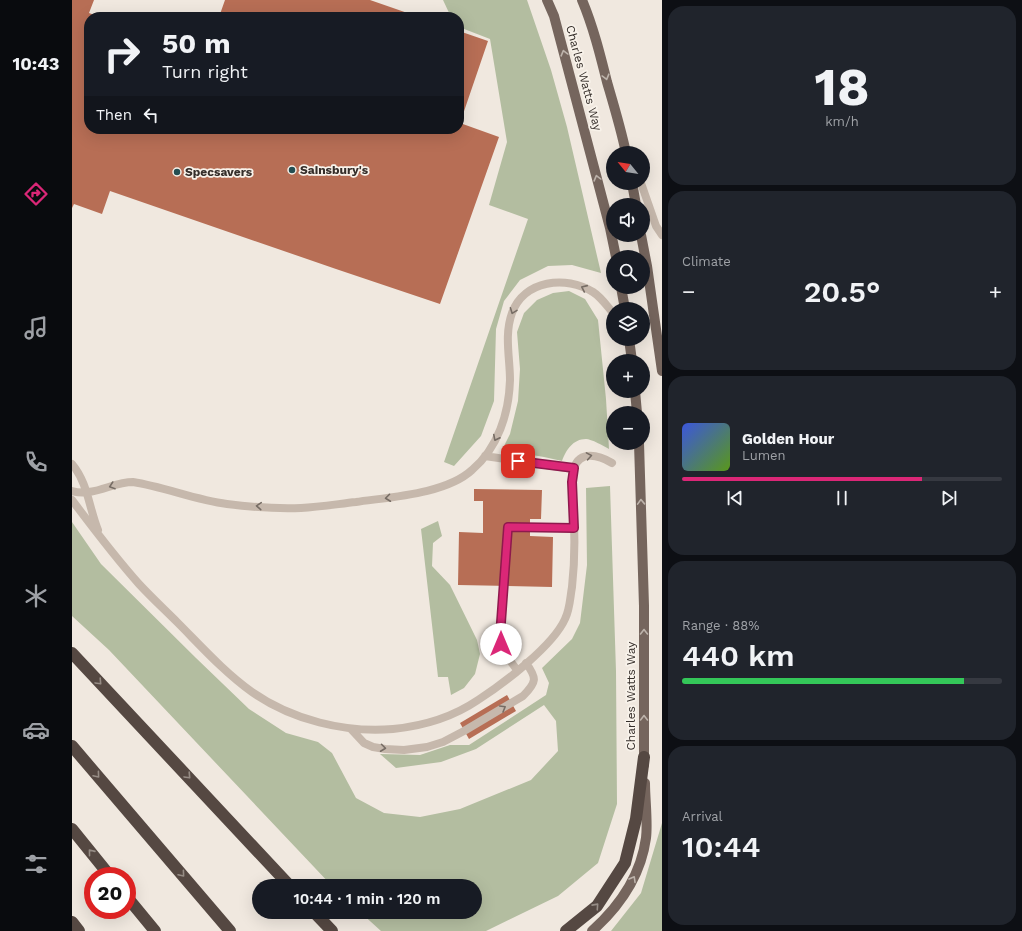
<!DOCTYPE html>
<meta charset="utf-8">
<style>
:root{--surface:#171b24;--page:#20242c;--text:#f1f3f6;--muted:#9ea1a6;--line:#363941;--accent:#db2777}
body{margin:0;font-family:"Work Sans",sans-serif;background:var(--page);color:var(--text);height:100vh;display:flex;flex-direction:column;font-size:15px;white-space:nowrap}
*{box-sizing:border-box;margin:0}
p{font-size:13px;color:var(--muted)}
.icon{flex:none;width:22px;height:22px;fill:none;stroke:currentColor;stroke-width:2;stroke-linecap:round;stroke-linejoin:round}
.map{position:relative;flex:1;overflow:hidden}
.panel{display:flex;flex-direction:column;gap:6px;padding:6px;background:#0d0f14;width:360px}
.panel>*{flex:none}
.hud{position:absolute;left:12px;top:12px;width:380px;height:122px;border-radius:16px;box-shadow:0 4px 16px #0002;background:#171b24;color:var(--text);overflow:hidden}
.needle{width:26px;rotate:300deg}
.fabs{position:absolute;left:534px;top:146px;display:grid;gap:8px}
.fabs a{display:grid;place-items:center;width:44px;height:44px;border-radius:50%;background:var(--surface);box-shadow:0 4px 16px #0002;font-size:20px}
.speed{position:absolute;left:12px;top:867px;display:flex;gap:8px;font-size:20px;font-weight:700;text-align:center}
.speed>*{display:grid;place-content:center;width:52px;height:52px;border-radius:50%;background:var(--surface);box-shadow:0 4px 16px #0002;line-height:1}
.speed .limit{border:6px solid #d22;background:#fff;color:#111}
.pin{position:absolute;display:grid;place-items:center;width:34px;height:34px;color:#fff;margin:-17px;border-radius:8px;box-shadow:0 2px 6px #0006}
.me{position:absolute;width:44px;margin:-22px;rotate:0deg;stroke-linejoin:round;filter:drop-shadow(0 0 3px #0008)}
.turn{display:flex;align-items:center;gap:14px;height:84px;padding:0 12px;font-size:18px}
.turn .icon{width:52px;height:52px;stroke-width:2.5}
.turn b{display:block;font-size:28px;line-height:34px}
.then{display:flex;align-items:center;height:38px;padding:0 12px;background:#0003;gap:8px;font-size:15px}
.big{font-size:30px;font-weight:600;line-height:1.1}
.panel .card{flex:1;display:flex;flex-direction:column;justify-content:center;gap:6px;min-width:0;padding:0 14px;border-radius:16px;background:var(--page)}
.panel .dial{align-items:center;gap:0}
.dial b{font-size:52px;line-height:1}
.song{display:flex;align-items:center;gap:12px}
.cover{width:48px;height:48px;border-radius:6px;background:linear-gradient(135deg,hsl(230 70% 55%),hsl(90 70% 35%))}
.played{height:4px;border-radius:2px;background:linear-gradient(90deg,var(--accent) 75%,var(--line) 75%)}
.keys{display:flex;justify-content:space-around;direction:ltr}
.heat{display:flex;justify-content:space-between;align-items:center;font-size:22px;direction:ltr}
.charge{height:6px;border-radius:3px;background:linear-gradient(90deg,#34c759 88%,var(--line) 0)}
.trip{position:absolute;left:180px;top:879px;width:230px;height:40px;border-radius:20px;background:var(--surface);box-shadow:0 4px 16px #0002;font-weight:600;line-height:40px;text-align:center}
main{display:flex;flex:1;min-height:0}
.dock{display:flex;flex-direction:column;width:72px;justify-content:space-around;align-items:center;background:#090b0e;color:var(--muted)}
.dock .icon{width:28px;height:28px}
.dock .current{color:var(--accent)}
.dock b{font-size:18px;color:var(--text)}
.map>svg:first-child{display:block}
</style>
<main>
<nav class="dock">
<b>10:43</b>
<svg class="icon current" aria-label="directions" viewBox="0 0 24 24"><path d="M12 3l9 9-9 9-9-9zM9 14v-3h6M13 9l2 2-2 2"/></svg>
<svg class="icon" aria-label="music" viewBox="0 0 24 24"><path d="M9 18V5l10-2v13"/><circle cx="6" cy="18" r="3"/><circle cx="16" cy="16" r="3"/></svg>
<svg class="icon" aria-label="phone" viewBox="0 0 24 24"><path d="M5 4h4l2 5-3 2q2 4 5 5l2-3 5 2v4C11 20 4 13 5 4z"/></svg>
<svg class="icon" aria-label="climate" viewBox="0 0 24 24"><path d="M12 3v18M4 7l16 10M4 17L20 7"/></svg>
<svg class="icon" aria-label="car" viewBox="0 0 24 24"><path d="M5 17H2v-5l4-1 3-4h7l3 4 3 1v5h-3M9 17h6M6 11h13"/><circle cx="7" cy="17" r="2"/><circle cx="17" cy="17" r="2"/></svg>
<svg class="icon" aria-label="filters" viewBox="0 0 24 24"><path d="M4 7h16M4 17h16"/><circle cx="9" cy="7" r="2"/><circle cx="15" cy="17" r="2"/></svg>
</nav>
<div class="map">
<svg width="590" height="931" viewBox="0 0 590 931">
<rect width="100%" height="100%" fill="#f0e8df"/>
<!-- green -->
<path fill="#b3bda0" d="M371,0H455L479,70L495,127L529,273L500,265L476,266L448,280L432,301L424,329L422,401L409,436L382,466L372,462L456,219L417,205L435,142L418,39L387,27V17H379Z
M497,291L513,299L526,320L534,399L537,449C532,446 519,439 514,439C501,439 494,450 490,461L472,457L430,450L438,434L446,401L448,369L445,332L452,313L465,300L481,293Z
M538,486L544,671L545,804L526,863L486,896L414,931H309L288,912H403V886H260L37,650L0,616V522L29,564L124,658L177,709L214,733L246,742L260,753L284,798L312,813L348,817L388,809L459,780L486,751L484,721L472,705L404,749L369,762L324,768L308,754L348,755L378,745H397L474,695L477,683L470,668L500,639L508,623L515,565L514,488Z
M366,521L370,536L361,543L360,566L378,585L405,640L408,654L403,674L392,688L379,695L376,677H366L349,529Z
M590,823V931H539L569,893Z"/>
<!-- building -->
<path fill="#b76e55" d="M0,0H22L17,13L28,17H17V129H387V31L416,41L388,123L427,137L368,304L264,269L38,191L30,214L2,204L0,208Z
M153,0H298L347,17H147Z
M402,489L470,490L469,519H458V536L481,537L480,587L386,585L387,532L411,533V501H402Z
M435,695L444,711L397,739L388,723Z"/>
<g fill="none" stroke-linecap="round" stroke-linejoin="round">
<!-- lane -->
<path stroke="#c6b8ac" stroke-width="8" d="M569,183L584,226L590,235
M413,456L501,469
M0,464C16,483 17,508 26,530
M0,491C22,497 40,482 61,482C93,487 123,500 155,504C179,507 205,509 229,508C247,507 266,504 284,502C318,497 374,494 400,470C426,448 437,413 438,380C438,358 432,335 440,313C452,280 494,275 521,292C529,297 535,306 541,313
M0,500C21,528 43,557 67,584C79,597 92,609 105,622C129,646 152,672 180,692C220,720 273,733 321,729C351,726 381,717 406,700C431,684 481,646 493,619C498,609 498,598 500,587C503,560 503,532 501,505C501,493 498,479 502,468C508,450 527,455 540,463
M445,670L431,651L428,636L436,527L502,528
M279,729L292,743L301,747L313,749L332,750L355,747L371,742L392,731L451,696C465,682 465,678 454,663"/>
<!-- primary -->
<path stroke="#75655d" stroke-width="10" d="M475,0L482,16L538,228L544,257
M510,0C521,26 528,54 535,82C542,106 549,129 554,153
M560,183L564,205
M569,235L575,266L590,371
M549,287L553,309
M557,339L560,361
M563,391L565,413
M567,443L572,606V765
M520,931C548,906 569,875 574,838C576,823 573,799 573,783"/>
<!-- highway -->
<path stroke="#554842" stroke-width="12" d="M0,653L218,886
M0,746L158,931
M0,829L38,876
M55,897L83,931
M242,912L260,931
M0,922L7,931
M494,931L525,906L553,863L564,819L572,757"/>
</g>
<!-- one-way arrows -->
<defs><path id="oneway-chevron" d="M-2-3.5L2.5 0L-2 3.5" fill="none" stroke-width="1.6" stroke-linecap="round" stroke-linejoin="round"/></defs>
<g stroke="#bdb3ab">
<use href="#oneway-chevron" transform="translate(492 53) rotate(-105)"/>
<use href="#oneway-chevron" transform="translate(534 77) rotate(75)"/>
<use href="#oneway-chevron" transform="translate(525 178) rotate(-105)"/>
<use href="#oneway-chevron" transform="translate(569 502) rotate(-92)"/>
<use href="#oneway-chevron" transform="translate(572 632) rotate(-90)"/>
<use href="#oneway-chevron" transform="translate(572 718) rotate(-90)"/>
<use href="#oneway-chevron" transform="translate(561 879) rotate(-60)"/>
</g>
<g stroke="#766c64">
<use href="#oneway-chevron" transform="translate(512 288) rotate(-156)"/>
<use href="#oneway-chevron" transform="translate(441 311) rotate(111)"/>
<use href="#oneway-chevron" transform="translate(424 438) rotate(117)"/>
<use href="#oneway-chevron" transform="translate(517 456) rotate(-10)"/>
<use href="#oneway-chevron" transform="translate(40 486) rotate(161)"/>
<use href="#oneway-chevron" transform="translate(316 498) rotate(173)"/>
<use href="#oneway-chevron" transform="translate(187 506) rotate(-176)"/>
<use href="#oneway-chevron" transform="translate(431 708) rotate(-30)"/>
<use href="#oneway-chevron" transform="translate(311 748) rotate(7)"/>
</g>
<g stroke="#968c85">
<use href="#oneway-chevron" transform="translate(27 682) rotate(47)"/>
<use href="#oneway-chevron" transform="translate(25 775) rotate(50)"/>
<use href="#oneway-chevron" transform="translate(116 776) rotate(47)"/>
<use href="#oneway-chevron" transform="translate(19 852) rotate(-129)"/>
<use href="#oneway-chevron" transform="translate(110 874) rotate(50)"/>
<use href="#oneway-chevron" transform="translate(524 906) rotate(-48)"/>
</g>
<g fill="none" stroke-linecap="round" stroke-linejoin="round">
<!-- route casing -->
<g stroke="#8e194d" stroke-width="10">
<path id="route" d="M429,644L428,636L436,527L502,528L500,482L502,468L446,461"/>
</g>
<!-- route -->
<use href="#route" stroke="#db2777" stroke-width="7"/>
</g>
<!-- markers -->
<g fill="#244e52" stroke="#f8f2ea" stroke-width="1.5">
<circle cx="220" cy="170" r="4"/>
<circle cx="105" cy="172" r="4"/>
</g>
<g text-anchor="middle" stroke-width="3.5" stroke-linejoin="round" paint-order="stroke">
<!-- street labels -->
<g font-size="12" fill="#352e2a" stroke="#f8f2ea">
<text transform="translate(512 78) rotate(75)" y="4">Charles Watts Way</text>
<text transform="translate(559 696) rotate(-90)" y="4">Charles Watts Way</text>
</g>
<!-- poi labels -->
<g font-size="12" font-weight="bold" fill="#352e2a" stroke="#f8f2ea" text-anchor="start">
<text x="228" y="174">Sainsbury's</text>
<text x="113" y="176">Specsavers</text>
</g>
</g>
</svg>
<div class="fabs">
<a><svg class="needle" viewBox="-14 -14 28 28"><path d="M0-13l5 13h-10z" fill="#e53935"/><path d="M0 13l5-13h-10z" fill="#9ea1a6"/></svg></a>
<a><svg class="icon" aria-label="sound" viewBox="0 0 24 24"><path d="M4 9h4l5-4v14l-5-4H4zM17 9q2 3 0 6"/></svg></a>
<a><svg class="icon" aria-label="search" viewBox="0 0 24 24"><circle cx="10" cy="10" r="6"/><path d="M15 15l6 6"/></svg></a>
<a><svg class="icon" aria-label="layers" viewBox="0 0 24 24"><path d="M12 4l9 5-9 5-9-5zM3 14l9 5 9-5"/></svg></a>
<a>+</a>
<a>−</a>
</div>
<div class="speed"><div class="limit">20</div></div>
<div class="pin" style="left:446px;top:461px;background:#d93025"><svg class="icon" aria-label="arrive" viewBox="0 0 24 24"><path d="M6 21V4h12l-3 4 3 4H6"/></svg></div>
<svg class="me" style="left:429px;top:644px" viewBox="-20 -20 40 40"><circle r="19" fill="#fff"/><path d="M0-13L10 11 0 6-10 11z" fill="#db2777"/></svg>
<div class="trip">10:44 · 1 min · 120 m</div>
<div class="hud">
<div class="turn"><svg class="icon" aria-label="right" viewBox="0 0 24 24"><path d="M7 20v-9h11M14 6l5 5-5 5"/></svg><div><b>50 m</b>Turn right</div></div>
<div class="then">Then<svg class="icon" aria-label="left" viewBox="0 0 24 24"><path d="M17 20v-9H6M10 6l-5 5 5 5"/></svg></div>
</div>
</div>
<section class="panel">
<div class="card dial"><b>18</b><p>km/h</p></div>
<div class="card"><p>Climate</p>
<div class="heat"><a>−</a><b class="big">20.5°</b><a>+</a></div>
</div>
<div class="card">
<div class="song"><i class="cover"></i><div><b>Golden Hour</b><p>Lumen</p></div></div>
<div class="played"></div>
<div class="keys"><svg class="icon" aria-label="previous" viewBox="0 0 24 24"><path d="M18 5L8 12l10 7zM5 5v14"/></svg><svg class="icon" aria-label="pause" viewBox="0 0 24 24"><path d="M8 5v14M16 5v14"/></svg><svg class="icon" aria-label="next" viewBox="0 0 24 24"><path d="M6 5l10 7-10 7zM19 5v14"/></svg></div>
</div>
<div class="card"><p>Range · 88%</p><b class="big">440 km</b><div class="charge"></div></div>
<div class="card"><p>Arrival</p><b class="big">10:44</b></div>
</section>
</main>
